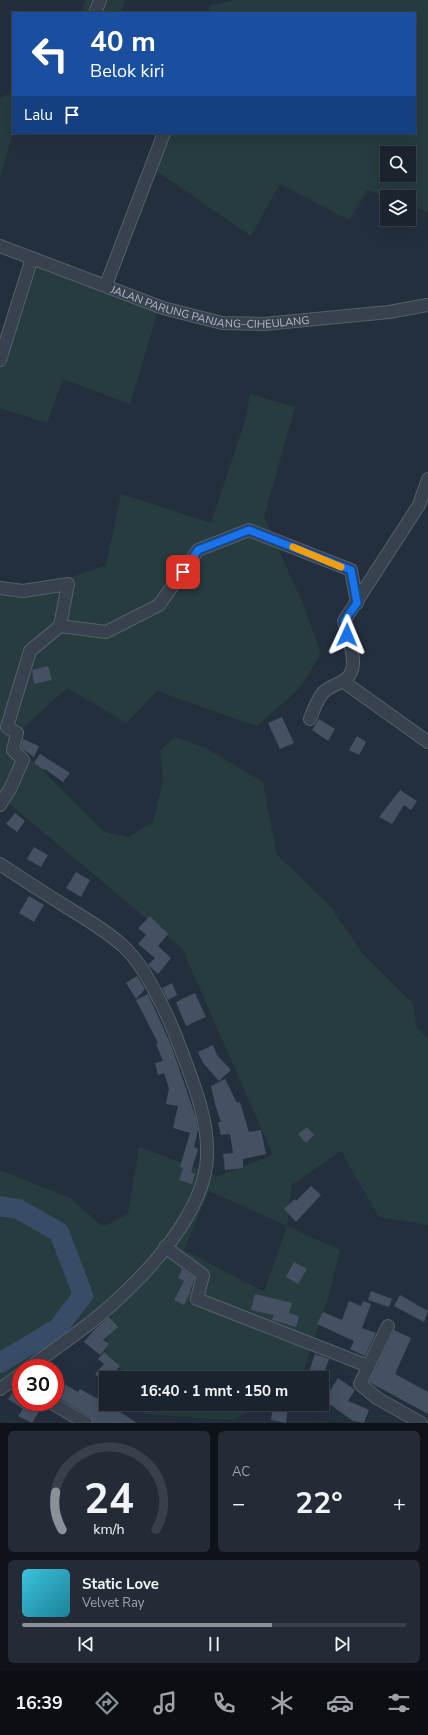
<!DOCTYPE html>
<html lang="id">
<meta charset="utf-8">
<style>
:root{--surface:#1b232e;--page:#242b36;--text:#f1f3f6;--muted:#a0a4aa;--line:#39404a;--accent:#8c9099}
body{margin:0;font-family:"Nunito Sans",sans-serif;background:var(--page);color:var(--text);height:100vh;display:flex;flex-direction:column;font-size:15px;white-space:nowrap}
*{box-sizing:border-box;margin:0}
p{font-size:13px;color:var(--muted)}
.icon{flex:none;width:22px;height:22px;fill:none;stroke:currentColor;stroke-width:2;stroke-linecap:round;stroke-linejoin:round}
.map{position:relative;height:1423px;overflow:hidden}
.details{display:flex;flex-direction:column;gap:8px;padding:8px;background:#0f1319;flex:1}
.details>*{flex:none}
.hud{position:absolute;left:12px;top:12px;width:404px;height:122px;border-radius:0px;box-shadow:0 4px 16px #0002,0 0 0 1px var(--line);background:#1a4fa0;color:#fff;overflow:hidden}
.buttons{position:absolute;left:380px;top:146px;display:grid;gap:8px}
.buttons a{display:grid;place-items:center;width:36px;height:36px;border-radius:0px;background:var(--surface);box-shadow:0 4px 16px #0002,0 0 0 1px var(--line);font-size:20px}
.speed{position:absolute;left:12px;top:1359px;display:flex;gap:8px;font-size:20px;font-weight:700;text-align:center}
.speed>*{display:grid;place-content:center;width:52px;height:52px;border-radius:50%;background:var(--surface);box-shadow:0 4px 16px #0002,0 0 0 1px var(--line);line-height:1}
.speed .limit{border:6px solid #d22;background:#fff;color:#111}
.pin{position:absolute;display:grid;place-items:center;width:34px;height:34px;color:#fff;margin:-17px;border-radius:8px;box-shadow:0 2px 6px #0006}
.me{position:absolute;width:44px;margin:-22px;rotate:1deg;stroke-linejoin:round;filter:drop-shadow(0 0 3px #0008)}
.turn{display:flex;align-items:center;gap:14px;height:84px;padding:0 12px;font-size:18px}
.turn .icon{width:52px;height:52px;stroke-width:2.5}
.turn b{display:block;font-size:28px;line-height:34px}
.then{display:flex;align-items:center;height:38px;padding:0 12px;background:#0003;gap:8px;font-size:15px}
.big{font-size:30px;font-weight:700;line-height:1.1}
.details .card{flex:1;display:flex;flex-direction:column;justify-content:center;gap:6px;min-width:0;padding:0 14px;border-radius:6px;background:var(--page)}
.details .dial{align-items:center;gap:0}
.dial svg{height:104px;overflow:visible;fill:none;stroke:var(--line);stroke-width:7;stroke-linecap:round;text-anchor:middle}
.dial text{fill:var(--text);stroke:none}
.song{display:flex;align-items:center;gap:12px}
.cover{width:48px;height:48px;border-radius:6px;background:linear-gradient(135deg,hsl(190 70% 55%),hsl(190 70% 35%))}
.played{height:4px;border-radius:2px;background:linear-gradient(90deg,var(--accent) 65%,var(--line) 65%)}
.keys{display:flex;justify-content:space-around;direction:ltr}
.heat{display:flex;justify-content:space-between;align-items:center;font-size:22px;direction:ltr}
.details .tiles{flex:1;display:grid;gap:8px;grid-template-columns:1fr 1fr}
.card:last-child{grid-column:span 2}
.trip{position:absolute;left:99px;top:1371px;width:230px;height:40px;border-radius:0px;background:var(--surface);box-shadow:0 4px 16px #0002,0 0 0 1px var(--line);font-weight:700;line-height:40px;text-align:center}
.dock{display:flex;height:64px;justify-content:space-around;align-items:center;background:#0b0e12;color:var(--muted)}
.dock .icon{width:28px;height:28px}
.dock .active{color:var(--accent)}
.dock b{font-size:18px;color:var(--text)}
.map>svg:first-child{display:block}
</style>
<div class="map">
<svg width="428" height="1423" viewBox="0 0 428 1423">
<rect width="100%" height="100%" fill="#242f3e"/>
<!-- green -->
<path fill="#263c3f" fill-rule="evenodd" d="M86,0H125L121,13H82Z
M234,0H428V212L409,205V197H387L367,190L349,220L280,184L251,236L146,164L158,133H415V13H208L211,5ZM387,153H409V175H387Z
M13,90V133L0,177V99Z
M32,256L105,277L158,311L130,404L63,379L47,423L0,408V356Z
M250,394L295,407L264,517L304,606L321,654L299,689L257,726L157,691L127,723L67,688L11,739L104,832L128,837L153,822L163,780L160,751L174,737L204,747L263,782L277,855L330,906L363,954L413,1003L417,1028L428,1038V1225L379,1217L341,1151L292,1185L287,1226L340,1250L328,1298L301,1378H135L104,1358L112,1309L99,1307L55,1359L38,1368H21V1378L0,1389V1170L70,1198L103,1227L128,1214L139,1147L218,1176L273,1155L182,948L0,796V582L36,590L106,565L121,494L211,523L246,418ZM209,1191L287,1226L264,1292L184,1250Z
M145,1404H272L230,1420L143,1414Z"/>
<g fill="none" stroke-linecap="round" stroke-linejoin="round">
<!-- river -->
<path stroke="#394c67" stroke-width="20" d="M0,1206L18,1209L59,1232L83,1295L58,1328L0,1363"/>
</g>
<!-- building -->
<path fill="#455162" d="M48,666L52,680L34,684L32,670Z
M282,717L294,743L280,749L268,723Z
M319,719L335,729L328,741L312,730Z
M357,736L366,742L359,755L349,750Z
M23,739L39,746L34,757L21,748Z
M40,754L70,773L63,782L45,769L44,770L34,763Z
M400,790L417,801L411,810L404,805L392,824L379,817Z
M15,813L25,821L17,832L6,824Z
M34,847L48,855L41,867L27,859Z
M76,872L90,880L81,897L66,888Z
M29,896L44,905L34,922L19,913Z
M150,916L168,934L158,946L171,958L158,974L148,965L155,958L138,944L146,935L138,928Z
M137,976L145,989L136,999L126,983Z
M172,983L177,995L168,1000L162,988Z
M195,993L206,1017L186,1026L176,1002Z
M148,994L171,1045L196,1118L198,1130L194,1147L198,1149L191,1172L195,1174L192,1184L179,1180L183,1168L180,1167L190,1133L173,1128L178,1106L166,1104L169,1088L164,1073L158,1075L155,1063L163,1061L156,1044L158,1043L136,1000Z
M213,1045L217,1055L231,1070L219,1081L203,1063L198,1052Z
M225,1079L237,1103L240,1102L249,1132L261,1130L266,1154L243,1159V1168L225,1170L223,1154L233,1153L230,1134L221,1135L218,1122H221L215,1104L211,1086Z
M307,1127L314,1135L306,1143L298,1134Z
M311,1186L321,1195L296,1222L284,1209L295,1199L296,1201Z
M294,1262L307,1269L298,1284L286,1277Z
M182,1269L195,1278L190,1291H191L184,1305L174,1300L184,1281L178,1278Z
M371,1291L392,1299L389,1307L368,1300Z
M255,1294L292,1303L289,1313L299,1316L296,1327L272,1320L274,1315L251,1310Z
M400,1295L428,1311L424,1322L394,1306Z
M349,1301L361,1306L363,1301L371,1304L362,1328L376,1333L365,1356L350,1349L354,1341L317,1324L323,1312L342,1320Z
M109,1317L118,1327L103,1340L109,1344L100,1355L84,1342L95,1329Z
M394,1330L411,1338L395,1374L428,1392V1414L369,1382Z
M104,1352L120,1366L110,1378H106V1383L95,1374L104,1364L98,1359Z
M315,1354L329,1359L322,1378H307Z
M338,1378L355,1390L348,1401L369,1410L364,1423L353,1421L324,1400Z
M61,1382L78,1392L80,1389L111,1406L137,1423H93L90,1417L55,1396V1392Z
M15,1389L21,1394V1402H32L41,1408L32,1423L18,1416L23,1409L8,1399Z
M273,1405L288,1408L286,1423L271,1420Z"/>
<g fill="none" stroke-linecap="round" stroke-linejoin="round">
<!-- minor casing -->
<g stroke="#565f6c" stroke-width="14">
<g id="minor">
<path d="M95,13L100,0"/>
<path id="s1" d="M0,246L163,308L222,323L264,324L389,312L428,305"/>
<path d="M106,285L164,133"/>
<path d="M0,360L32,258"/>
<path d="M0,588L23,591L68,584L60,626L106,632L159,605L198,550L249,530L351,570L357,603"/>
<path d="M344,682L428,742"/>
<path d="M310,719C313,711 316,702 322,694C331,682 352,685 353,664C354,652 347,633 344,621L419,505L428,479"/>
<path d="M0,805L10,789L23,760L13,750L17,733L7,727L30,651L60,626"/>
<path d="M0,864C24,880 49,896 73,911C91,922 109,933 124,947C148,969 172,1024 183,1055C195,1087 209,1123 207,1158C204,1213 148,1273 108,1308C84,1330 55,1348 29,1368"/>
<path d="M165,1247L203,1275L197,1299L368,1366"/>
<path d="M388,1326L360,1384L377,1398L421,1423"/>
<path d="M0,1389L21,1374"/>
<path d="M50,1402L86,1423"/>
</g>
</g>
<!-- minor -->
<use href="#minor" stroke="#38414e" stroke-width="12"/>
</g>
<g fill="none" stroke-linecap="round" stroke-linejoin="round">
<!-- route casing -->
<g stroke="#114b97" stroke-width="10">
<path id="route" d="M183,572L198,550L249,530L351,570L357,603L344,621L347,635"/>
</g>
<!-- route -->
<use href="#route" stroke="#1a73e8" stroke-width="7"/>
<!-- slow -->
<path stroke="#f59e0b" stroke-width="7" d="M293,547L341,567"/>
</g>
<g text-anchor="middle" stroke-width="4" stroke-linejoin="round" paint-order="stroke">
<!-- street labels -->
<g font-size="11" fill="#b4bcc9" stroke="#1d2633">
<text dy="4" stroke="none"><textPath href="#s1" startOffset="221">JALAN PARUNG PANJANG–CIHEULANG</textPath></text>
</g>
</g>
</svg>
<div class="buttons">
<a><svg class="icon" aria-label="search" viewBox="0 0 24 24"><circle cx="10" cy="10" r="6"/><path d="M15 15l6 6"/></svg></a>
<a><svg class="icon" aria-label="layers" viewBox="0 0 24 24"><path d="M12 4l9 5-9 5-9-5zM3 14l9 5 9-5"/></svg></a>
</div>
<div class="speed"><div class="limit">30</div></div>
<div class="pin" style="left:183px;top:572px;background:#d93025"><svg class="icon" aria-label="arrive" viewBox="0 0 24 24"><path d="M6 21V4h12l-3 4 3 4H6"/></svg></div>
<svg class="me" style="left:347px;top:635px" viewBox="-20 -20 40 40"><path d="M0-17L14 15 0 8-14 15z" fill="#1a73e8" stroke="#fff" stroke-width="4"/></svg>
<div class="trip">16:40 · 1 mnt · 150 m</div>
<div class="hud">
<div class="turn"><svg class="icon" aria-label="left" viewBox="0 0 24 24"><path d="M17 20v-9H6M10 6l-5 5 5 5"/></svg><div><b>40 m</b>Belok kiri</div></div>
<div class="then">Lalu<svg class="icon" aria-label="arrive" viewBox="0 0 24 24"><path d="M6 21V4h12l-3 4 3 4H6"/></svg></div>
</div>
</div>
<section class="details">
<div class="tiles">
<div class="card dial"><svg viewBox="0 0 100 80">
<path d="M14 69A42 42 0 1 1 86 69"/>
<path d="M14 69A42 42 0 0 1 9 40" stroke="#8c9099"/>
<text x="50" y="56" font-size="32" font-weight="700">24</text>
<text x="50" y="72" font-size="11">km/h</text>
</svg></div>
<div class="card"><p>AC</p>
<div class="heat"><a>−</a><b class="big">22°</b><a>+</a></div>
</div>
<div class="card">
<div class="song"><i class="cover"></i><div><b>Static Love</b><p>Velvet Ray</p></div></div>
<div class="played"></div>
<div class="keys"><svg class="icon" aria-label="previous" viewBox="0 0 24 24"><path d="M18 5L8 12l10 7zM5 5v14"/></svg><svg class="icon" aria-label="pause" viewBox="0 0 24 24"><path d="M8 5v14M16 5v14"/></svg><svg class="icon" aria-label="next" viewBox="0 0 24 24"><path d="M6 5l10 7-10 7zM19 5v14"/></svg></div>
</div>
</div>
</section>
<nav class="dock">
<b>16:39</b>
<svg class="icon active" aria-label="directions" viewBox="0 0 24 24"><path d="M12 3l9 9-9 9-9-9zM9 14v-3h6M13 9l2 2-2 2"/></svg>
<svg class="icon" aria-label="music" viewBox="0 0 24 24"><path d="M9 18V5l10-2v13"/><circle cx="6" cy="18" r="3"/><circle cx="16" cy="16" r="3"/></svg>
<svg class="icon" aria-label="phone" viewBox="0 0 24 24"><path d="M5 4h4l2 5-3 2q2 4 5 5l2-3 5 2v4C11 20 4 13 5 4z"/></svg>
<svg class="icon" aria-label="climate" viewBox="0 0 24 24"><path d="M12 3v18M4 7l16 10M4 17L20 7"/></svg>
<svg class="icon" aria-label="car" viewBox="0 0 24 24"><path d="M5 17H2v-5l4-1 3-4h7l3 4 3 1v5h-3M9 17h6M6 11h13"/><circle cx="7" cy="17" r="2"/><circle cx="17" cy="17" r="2"/></svg>
<svg class="icon" aria-label="filters" viewBox="0 0 24 24"><path d="M4 7h16M4 17h16"/><circle cx="9" cy="7" r="2"/><circle cx="15" cy="17" r="2"/></svg>
</nav>
